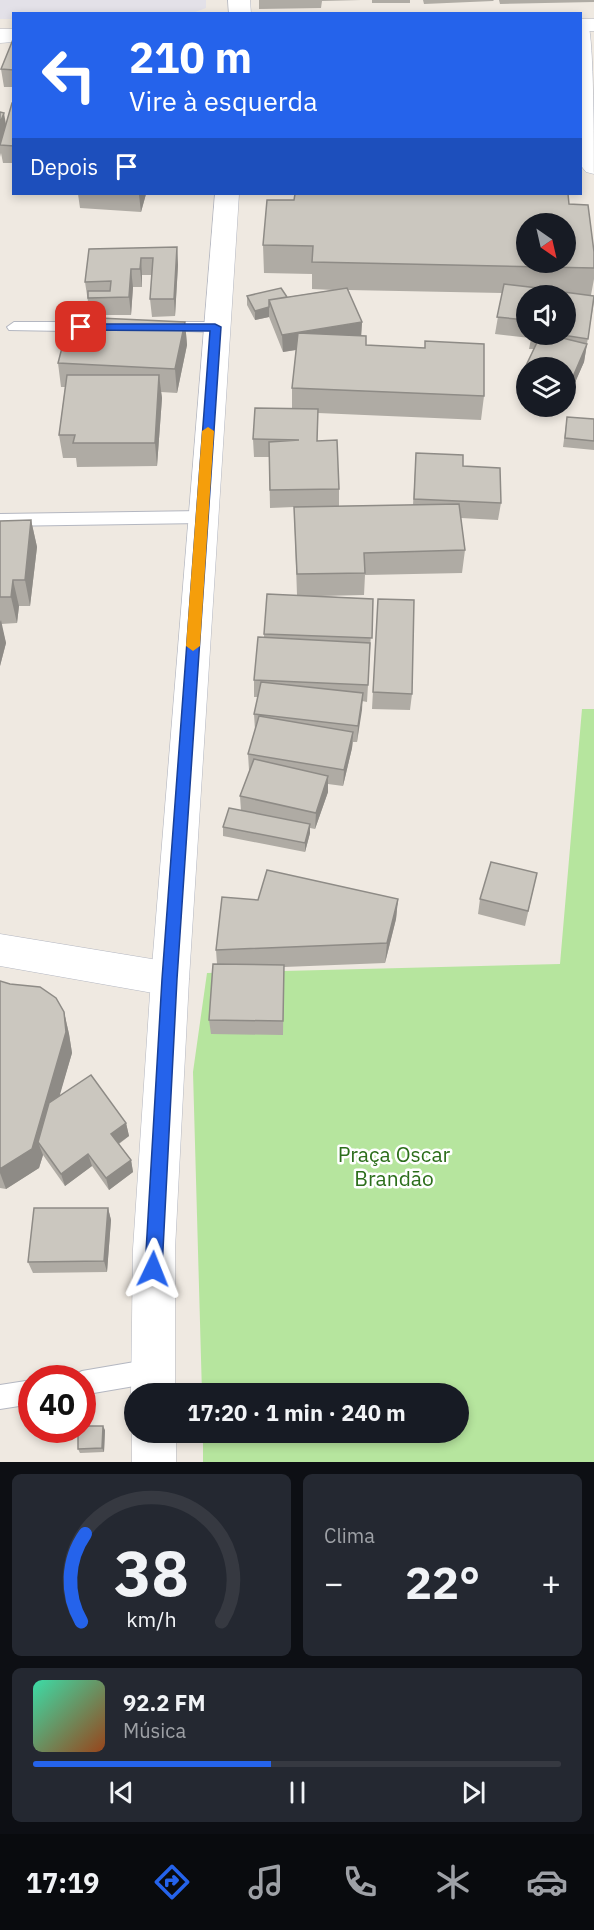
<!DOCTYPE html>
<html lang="pt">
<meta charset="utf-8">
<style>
:root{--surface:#171b24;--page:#242831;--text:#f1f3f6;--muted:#9ea1a6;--line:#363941;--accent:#2563eb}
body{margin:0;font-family:"IBM Plex Sans",sans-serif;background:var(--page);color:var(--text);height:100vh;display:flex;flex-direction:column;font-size:22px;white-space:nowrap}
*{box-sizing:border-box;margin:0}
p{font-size:20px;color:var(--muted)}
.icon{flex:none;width:33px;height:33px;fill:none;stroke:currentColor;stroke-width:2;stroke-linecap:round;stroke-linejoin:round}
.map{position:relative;height:1462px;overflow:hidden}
.drawer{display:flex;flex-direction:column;gap:12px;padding:12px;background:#0d0f14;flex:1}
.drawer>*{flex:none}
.top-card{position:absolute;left:12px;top:12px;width:570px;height:183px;border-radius:0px;box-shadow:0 3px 9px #0003;background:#2563eb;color:#fff;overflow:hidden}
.needle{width:39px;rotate:146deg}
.fabs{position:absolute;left:516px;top:213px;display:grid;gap:12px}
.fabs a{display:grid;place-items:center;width:60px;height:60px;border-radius:50%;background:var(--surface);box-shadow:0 3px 9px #0003;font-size:30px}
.speed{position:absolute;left:18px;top:1365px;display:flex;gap:12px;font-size:30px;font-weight:700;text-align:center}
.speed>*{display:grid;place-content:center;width:78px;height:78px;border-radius:50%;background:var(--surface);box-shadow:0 3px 9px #0003;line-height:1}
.speed .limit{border:9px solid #d22;background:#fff;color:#111}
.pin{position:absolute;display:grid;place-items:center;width:51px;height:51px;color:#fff;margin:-26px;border-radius:12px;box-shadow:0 3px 9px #0006}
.me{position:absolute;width:66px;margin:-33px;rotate:2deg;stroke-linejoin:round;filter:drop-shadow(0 0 4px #0008)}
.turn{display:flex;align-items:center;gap:21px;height:126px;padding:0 18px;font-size:27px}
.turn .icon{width:78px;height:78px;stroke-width:2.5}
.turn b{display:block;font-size:42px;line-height:51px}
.then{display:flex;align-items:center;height:57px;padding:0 18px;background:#0003;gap:12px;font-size:22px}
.big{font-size:45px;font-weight:800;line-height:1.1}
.drawer .tile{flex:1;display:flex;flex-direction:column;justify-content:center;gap:9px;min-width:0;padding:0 21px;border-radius:9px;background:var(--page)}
.drawer .dial{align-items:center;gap:0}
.dial svg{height:156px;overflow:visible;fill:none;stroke:var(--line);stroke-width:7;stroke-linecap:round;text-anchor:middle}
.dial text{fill:var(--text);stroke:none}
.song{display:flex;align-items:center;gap:18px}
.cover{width:72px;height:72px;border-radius:9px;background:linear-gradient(135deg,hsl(160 70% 55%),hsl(20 70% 35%))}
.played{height:6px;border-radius:3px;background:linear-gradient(90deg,var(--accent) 45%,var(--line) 45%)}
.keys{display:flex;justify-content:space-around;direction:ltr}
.heat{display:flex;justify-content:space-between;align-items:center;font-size:33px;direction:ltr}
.drawer .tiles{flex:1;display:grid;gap:12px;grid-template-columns:1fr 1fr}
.tile:last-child{grid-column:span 2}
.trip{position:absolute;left:124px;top:1383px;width:345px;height:60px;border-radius:30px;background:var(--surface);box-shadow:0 3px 9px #0003;font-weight:800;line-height:60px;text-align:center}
.tab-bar{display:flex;height:96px;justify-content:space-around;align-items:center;background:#090b0e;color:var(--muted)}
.tab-bar .icon{width:42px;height:42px}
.tab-bar .on{color:var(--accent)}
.tab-bar b{font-size:27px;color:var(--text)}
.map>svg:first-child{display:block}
</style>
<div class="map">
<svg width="594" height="1462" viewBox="0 0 594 1462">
<rect width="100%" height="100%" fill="#efe9e1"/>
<!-- industrial -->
<path fill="#e3e1e8" d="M0,0H206V8L190,14H14L13,19H0Z"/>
<!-- green -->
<path fill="#b6e59e" d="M582,709H594V1462H203V1433L459,1432V1394H202L193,1072L207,973L560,964Z"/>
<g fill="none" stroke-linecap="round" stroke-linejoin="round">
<!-- service casing -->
<g stroke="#b4b7c1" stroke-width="2">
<path id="service" d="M14,322H120L127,327L120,332L9,330L7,327Z
M162,322H215L222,327L215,332L157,330L155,327L157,324Z
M202,511L210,517L202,523L0,526V514Z
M152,1359L160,1363L164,1371L160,1379L152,1383L82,1395V1378H72L74,1375L82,1371Z
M32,1380V1404L0,1409V1385Z"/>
</g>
<!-- minor casing -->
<g stroke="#b4b7c1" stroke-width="1">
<path id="minor" d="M580,22L588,23C594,42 594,146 594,174L586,172L582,167L580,150Z
M0,934L170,962L183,967L189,979L183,991L170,996L0,966Z"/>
</g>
<!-- tertiary casing -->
<g stroke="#b4b7c1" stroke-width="1">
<path id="tertiary" d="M228,0H250L251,14H229Z
M580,19H594V31H580Z
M0,29H14V42L0,43Z
M215,194H239L189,979L175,1249V1394H135V1403L131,1394L133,1249L151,979Z
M135,1424V1432H176V1462H132V1432Z"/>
</g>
<!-- service -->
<use href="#service" fill="#fff" fill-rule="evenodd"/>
<!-- minor -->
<use href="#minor" fill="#fff" fill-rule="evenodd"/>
<!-- tertiary -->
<use href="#tertiary" fill="#fff" fill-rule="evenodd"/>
</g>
<!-- wall -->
<path fill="#afaba4" d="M259,0H361L322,1L321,8L259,9Z
M372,0H410V3H372Z
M423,0H494L493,1L424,4Z
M499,0H594V2L500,4Z
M14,37V87H4L1,69Z
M14,103V163H3L1,153L0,157V112L6,125Z
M78,194H146L141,212L80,208Z
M569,204L594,252V279L591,295H585L594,301L584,362L566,403V368H526V393L520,391L522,374L534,349H529L532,334H566L540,294L526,296V334H531L530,338L495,334L502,293L348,290L362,322L361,335L366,345L484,396L481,420L318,413L317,441L339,489V506L413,505L416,453L463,466L501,503L498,520L461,518L465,550L462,573L365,575L364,595L321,596L373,599L367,702L362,701L357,742H353L352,748L343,786L328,784V792L315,829L310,828V833L305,852L223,836V827L241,811L240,796L250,770H249L248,754L255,730L254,714L258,697H254V680L264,638V634L297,595L294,507L270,508L269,457H254L253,439L292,408V388L296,350L283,352L269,317L255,320L247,305V296L287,297L333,290L312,289V274L264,273L263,245Z
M177,247L178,265L175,316L152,317L150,299L152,275H142V287H133L131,315H90L85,282L89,249Z
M185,322L187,345L177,393L161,392L162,398L157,466L77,467L76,458H63L59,435L65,387H61L58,363L93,341Z
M567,417L594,419V450L563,447Z
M31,520L37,547L30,606H19L17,623L1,624L6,643L0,666V521Z
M378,599L412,694L410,710L372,709Z
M537,873L525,926L478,914L480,899Z
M398,899L396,919L385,963L284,967L283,1035L211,1034L209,1020L217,964L216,950L258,900Z
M0,981L64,1012L69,1034L72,1053L59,1096L126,1123L129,1136L119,1144L131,1160L133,1172L109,1190L92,1166L65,1186L43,1155L39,1168L6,1189L0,1188Z
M108,1208L111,1220L107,1272L33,1273L28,1262Z
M105,1430L104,1452L80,1453L78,1449Z"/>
<!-- shaded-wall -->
<path fill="#8e8b86" d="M4,113L8,136L0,145V123Z
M139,195V194H146L141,212Z
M177,247L178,265L175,316L174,299Z
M141,258L142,275V287L140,269Z
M131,269L133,287L131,315L129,297Z
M269,307V317L255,320V311Z
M185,322L187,345L177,393L175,369Z
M362,322L361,339L283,352L282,335Z
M587,344L584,362L566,403L569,386Z
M159,375L162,398L157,466L155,443Z
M31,520L37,547L30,606L25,580Z
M13,580L19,606L17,623L11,597Z
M1,620L6,643L0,666V622Z
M363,693L362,710L357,742L358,726Z
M353,732L352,748L343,786L344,770Z
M328,776V792L315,829L316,813Z
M310,824V833L305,852V843Z
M398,899L396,919L385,963L387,943Z
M64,1012L69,1034L72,1053L44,1150L38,1142L43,1155L39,1168L6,1189L0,1173V1169Z
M126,1123L129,1136L115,1146L111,1134Z
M88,1154L92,1166L65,1186L61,1174Z
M131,1160L133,1172L109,1190L106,1178Z
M108,1208L111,1220L107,1272L104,1261Z
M103,1426L105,1430L104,1452L102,1448Z"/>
<!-- building -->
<path fill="#cbc7bf" stroke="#8e8b86" stroke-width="1.5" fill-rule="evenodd" d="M14,37V70L1,69Z
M12,103H14V146L0,145Z
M0,112L4,113L0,123Z
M295,194H568L569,204L588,205L594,252V268L312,262L313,246L263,245L267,200H294ZM526,224H566V262H526Z
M177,247L174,299H150L153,258H141L140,269H131L129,297L88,298V291H110L111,281L85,282L89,249Z
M504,284L538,288L537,296H526V320L497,317Z
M281,288L287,297L269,300V307L255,311L247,296Z
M347,288L362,322L282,335L269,300Z
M541,289L594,296L588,339L556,334H566V296H540Z
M99,318L185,322L175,369L58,363L64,340L93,341Z
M298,333L366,336V345L425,348V341L484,344V396L292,388Z
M541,334H546L587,344L569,386L566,385V368H526V375L522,374Z
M67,375H159L155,443H73L75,435H59Z
M255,408L318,409L317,441L337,440L339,489L270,490L269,442L299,440L253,439Z
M567,417L594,419V441L565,438Z
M416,453L463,455V466L500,468L501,503L414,499Z
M459,504L465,550L364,553L365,573L297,574L294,507Z
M31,520L25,580H13L11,597H0V521Z
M267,594L373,599L372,638L264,634Z
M378,599L414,600L412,694L373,692Z
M258,637L370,643L368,685L254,680Z
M261,682L363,693L358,726L254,714Z
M259,716L353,732L344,770L248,754Z
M254,759L328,776L316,813L240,796Z
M229,808L310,824L305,843L223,827Z
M491,862L537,873L528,911L480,899Z
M267,870L398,899L387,943L216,950L222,897L258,900Z
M213,964L284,965L283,1021L209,1020Z
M0,981L10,984L40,987L56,998L64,1012L66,1032L32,1149L0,1169Z
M91,1075L126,1123L111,1134L131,1160L106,1178L88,1154L61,1174L38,1142L49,1103Z
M34,1208H108L104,1261L28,1262Z
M82,1426H103L102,1448L78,1449V1430H82Z"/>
<!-- route -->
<path fill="#2563eb" stroke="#184099" stroke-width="1.5" d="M77,324H215L221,327L177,979L162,1269L160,1275L153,1278L147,1275L145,1269L162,979L210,331L81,330L77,329Z"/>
<!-- slow -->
<path fill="#f59e0b" d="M208,427L214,431L200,646L193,651L186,646L202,431Z"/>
<g text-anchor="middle" stroke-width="5" stroke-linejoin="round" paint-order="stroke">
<!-- near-park labels -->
<g font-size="21" fill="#2c6e1b" stroke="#fff">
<text x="394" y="1162">Praça Oscar<tspan x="394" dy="24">Brandão</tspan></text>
</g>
</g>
</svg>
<div class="fabs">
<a><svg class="needle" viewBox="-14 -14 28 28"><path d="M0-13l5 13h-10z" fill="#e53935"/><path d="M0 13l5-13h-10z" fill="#9ea1a6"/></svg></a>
<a><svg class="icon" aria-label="sound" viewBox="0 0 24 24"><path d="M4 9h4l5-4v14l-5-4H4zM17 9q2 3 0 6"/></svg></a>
<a><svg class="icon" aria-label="layers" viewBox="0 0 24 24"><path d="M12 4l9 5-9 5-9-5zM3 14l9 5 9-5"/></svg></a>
</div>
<div class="speed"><div class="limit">40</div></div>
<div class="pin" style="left:81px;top:327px;background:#d93025"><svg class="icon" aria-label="arrive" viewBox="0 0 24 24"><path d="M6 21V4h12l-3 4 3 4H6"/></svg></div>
<svg class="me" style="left:153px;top:1269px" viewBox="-20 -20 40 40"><path d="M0-17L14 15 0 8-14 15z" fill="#2563eb" stroke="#fff" stroke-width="4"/></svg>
<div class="trip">17:20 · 1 min · 240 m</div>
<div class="top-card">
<div class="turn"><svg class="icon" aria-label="left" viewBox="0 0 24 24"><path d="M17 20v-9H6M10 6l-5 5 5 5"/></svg><div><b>210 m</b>Vire à esquerda</div></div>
<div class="then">Depois<svg class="icon" aria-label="arrive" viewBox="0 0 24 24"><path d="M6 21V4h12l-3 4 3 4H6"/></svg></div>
</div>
</div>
<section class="drawer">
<div class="tiles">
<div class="tile dial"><svg viewBox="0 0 100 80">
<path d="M14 69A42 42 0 1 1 86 69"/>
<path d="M14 69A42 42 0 0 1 16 24" stroke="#2563eb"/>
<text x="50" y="56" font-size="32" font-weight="700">38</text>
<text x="50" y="72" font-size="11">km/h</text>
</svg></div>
<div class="tile"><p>Clima</p>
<div class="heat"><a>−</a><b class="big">22°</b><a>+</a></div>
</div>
<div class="tile">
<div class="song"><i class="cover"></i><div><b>92.2 FM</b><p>Música</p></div></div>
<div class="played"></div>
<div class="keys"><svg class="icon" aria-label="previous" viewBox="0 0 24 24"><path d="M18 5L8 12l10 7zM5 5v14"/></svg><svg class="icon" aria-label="pause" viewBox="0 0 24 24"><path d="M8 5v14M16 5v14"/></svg><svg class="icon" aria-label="next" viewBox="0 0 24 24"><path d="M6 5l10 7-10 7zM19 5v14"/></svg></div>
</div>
</div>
</section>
<nav class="tab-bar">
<b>17:19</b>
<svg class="icon on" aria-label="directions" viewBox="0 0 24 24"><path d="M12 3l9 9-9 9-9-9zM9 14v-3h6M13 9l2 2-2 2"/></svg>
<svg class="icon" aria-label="music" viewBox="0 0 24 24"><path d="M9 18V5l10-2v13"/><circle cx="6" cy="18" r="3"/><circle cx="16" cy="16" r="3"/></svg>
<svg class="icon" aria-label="phone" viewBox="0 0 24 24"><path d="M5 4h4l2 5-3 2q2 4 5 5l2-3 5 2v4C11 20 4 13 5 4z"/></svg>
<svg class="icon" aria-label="climate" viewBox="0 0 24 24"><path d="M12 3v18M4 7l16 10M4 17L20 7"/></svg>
<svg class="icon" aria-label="car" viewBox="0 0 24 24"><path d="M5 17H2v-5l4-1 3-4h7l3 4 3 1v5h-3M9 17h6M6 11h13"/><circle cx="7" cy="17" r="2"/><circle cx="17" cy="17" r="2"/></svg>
</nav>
